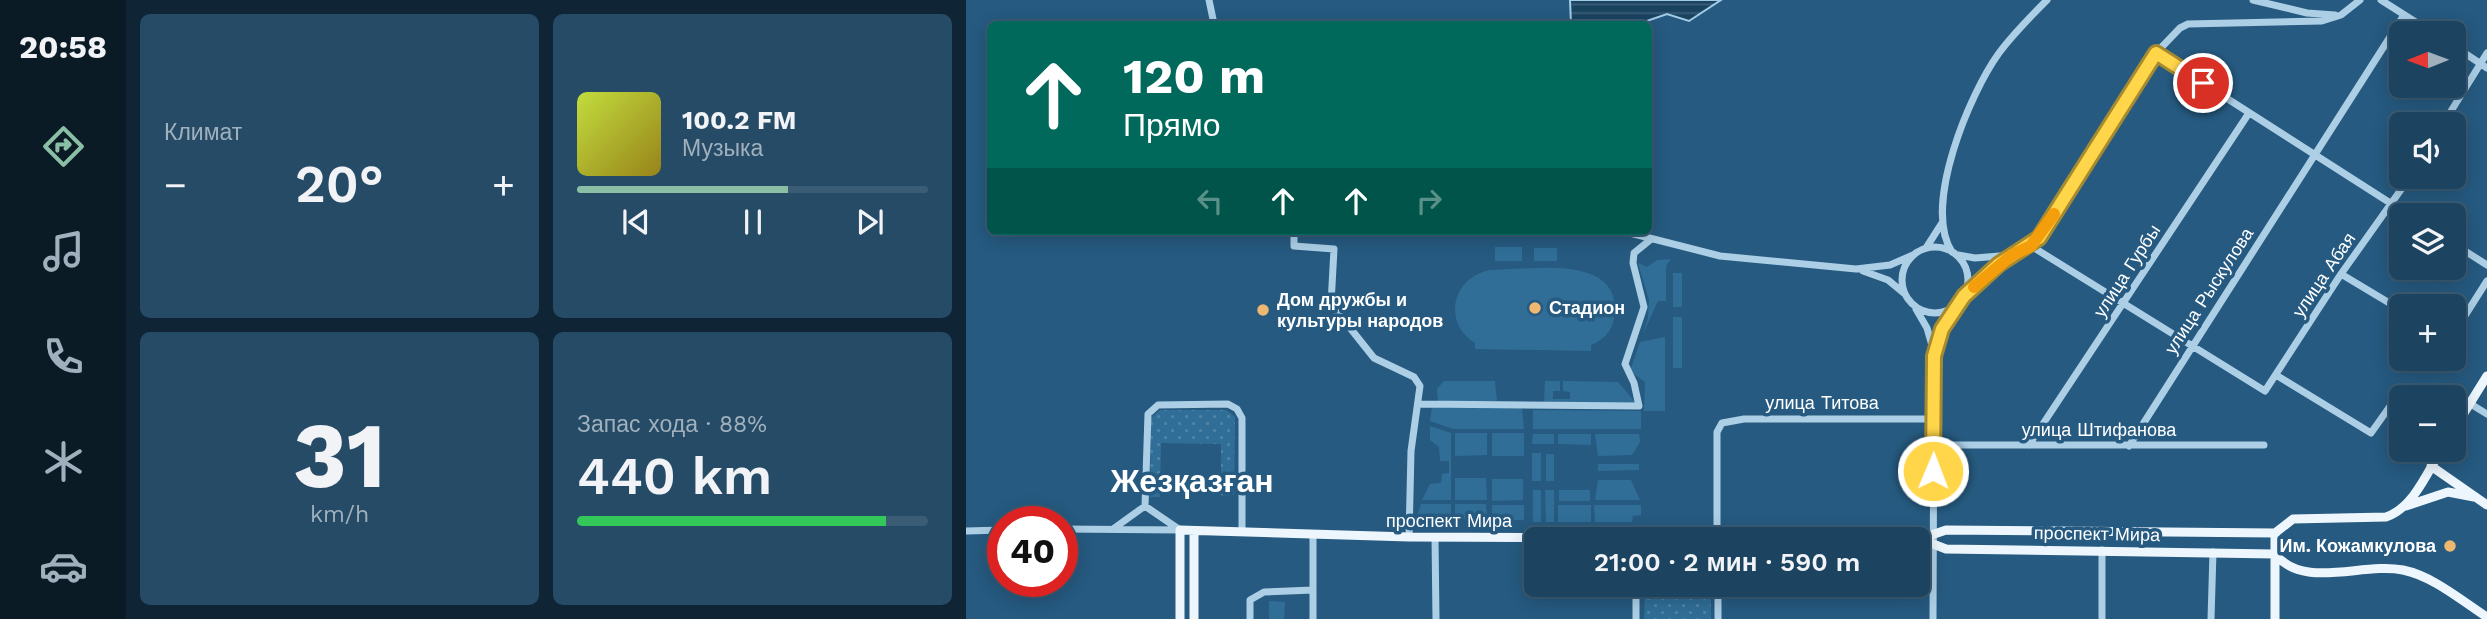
<!DOCTYPE html>
<html lang="ru">
<meta charset="utf-8">
<style>
:root{--surface:#1c4460;--page:#254b66;--text:#f1f3f6;--muted:#a0b0bd;--line:#3a5c75;--accent:#8abfa5}
body{margin:0;font-family:"Work Sans",sans-serif;background:var(--page);color:var(--text);height:100vh;display:flex;flex-direction:column;font-size:26px;white-space:nowrap}
*{box-sizing:border-box;margin:0}
p{font-size:23px;color:var(--muted)}
.icon{flex:none;width:38px;height:38px;fill:none;stroke:currentColor;stroke-width:2;stroke-linecap:round;stroke-linejoin:round}
.map{position:relative;flex:1;overflow:hidden}
.drawer{display:flex;flex-direction:column;gap:14px;padding:14px;background:#0f2535;width:840px}
.drawer>*{flex:none}
.guide{position:absolute;left:21px;top:21px;width:665px;height:214px;border-radius:10px;box-shadow:0 4px 18px #0003,0 0 0 2px var(--line);background:#00695c;color:#fff;overflow:hidden}
.needle{width:46px;rotate:269deg}
.controls{position:absolute;left:1423px;top:21px;display:grid;gap:14px}
.controls a{display:grid;place-items:center;width:77px;height:77px;border-radius:10px;background:var(--surface);box-shadow:0 4px 18px #0003,0 0 0 2px var(--line);font-size:35px}
.speed{position:absolute;left:21px;top:506px;display:flex;gap:14px;font-size:35px;font-weight:700;text-align:center}
.speed>*{display:grid;place-content:center;width:91px;height:91px;border-radius:50%;background:var(--surface);box-shadow:0 4px 18px #0003,0 0 0 2px var(--line);line-height:1}
.speed .limit{border:10px solid #d22;background:#fff;color:#111}
.pin{position:absolute;display:grid;place-items:center;width:60px;height:60px;color:#fff;margin:-30px;border:4px solid #fff;border-radius:50%;box-shadow:0 2px 7px #0007}
.me{position:absolute;width:77px;margin:-38px;rotate:1deg;stroke-linejoin:round;filter:drop-shadow(0 0 5px #0008)}
.turn{display:flex;align-items:center;gap:24px;height:147px;padding:0 21px;font-size:32px}
.turn .icon{width:91px;height:91px;stroke-width:2.5}
.turn b{display:block;font-size:49px;line-height:60px}
.lanes{display:flex;align-items:center;height:66px;padding:0 21px;background:#0003;justify-content:center;gap:35px;direction:ltr}
.lanes .off{opacity:.35}
.big{font-size:52px;font-weight:600;line-height:1.1}
.drawer .tile{flex:1;display:flex;flex-direction:column;justify-content:center;gap:10px;min-width:0;padding:0 24px;border-radius:10px;background:var(--page)}
.drawer .dial{align-items:center;gap:0}
.dial b{font-size:91px;line-height:1}
.song{display:flex;align-items:center;gap:21px}
.cover{width:84px;height:84px;border-radius:10px;background:linear-gradient(135deg,hsl(70 70% 55%),hsl(50 70% 35%))}
.played{height:7px;border-radius:4px;background:linear-gradient(90deg,var(--accent) 60%,var(--line) 60%)}
.keys{display:flex;justify-content:space-around;direction:ltr}
.heat{display:flex;justify-content:space-between;align-items:center;font-size:38px;direction:ltr}
.charge{height:10px;border-radius:5px;background:linear-gradient(90deg,#34c759 88%,var(--line) 0)}
.drawer .tiles{flex:1;display:grid;gap:14px;grid-template-columns:repeat(2,1fr)}
.trip{position:absolute;left:558px;top:527px;width:406px;height:70px;border-radius:10px;background:var(--surface);box-shadow:0 4px 18px #0003,0 0 0 2px var(--line);font-weight:600;line-height:70px;text-align:center}
main{display:flex;flex:1;min-height:0}
.tabs{display:flex;flex-direction:column;width:126px;justify-content:space-around;align-items:center;background:#0b1b26;color:var(--muted)}
.tabs .icon{width:49px;height:49px}
.tabs .active{color:var(--accent)}
.tabs b{font-size:32px;color:var(--text)}
.map>svg:first-child{display:block}
</style>
<main>
<nav class="tabs">
<b>20:58</b>
<svg class="icon active" aria-label="directions" viewBox="0 0 24 24"><path d="M12 3l9 9-9 9-9-9zM9 14v-3h6M13 9l2 2-2 2"/></svg>
<svg class="icon" aria-label="music" viewBox="0 0 24 24"><path d="M9 18V5l10-2v13"/><circle cx="6" cy="18" r="3"/><circle cx="16" cy="16" r="3"/></svg>
<svg class="icon" aria-label="phone" viewBox="0 0 24 24"><path d="M5 4h4l2 5-3 2q2 4 5 5l2-3 5 2v4C11 20 4 13 5 4z"/></svg>
<svg class="icon" aria-label="climate" viewBox="0 0 24 24"><path d="M12 3v18M4 7l16 10M4 17L20 7"/></svg>
<svg class="icon" aria-label="car" viewBox="0 0 24 24"><path d="M5 17H2v-5l4-1 3-4h7l3 4 3 1v5h-3M9 17h6M6 11h13"/><circle cx="7" cy="17" r="2"/><circle cx="17" cy="17" r="2"/></svg>
</nav>
<section class="drawer">
<div class="tiles">
<div class="tile"><p>Климат</p>
<div class="heat"><a>−</a><b class="big">20°</b><a>+</a></div>
</div>
<div class="tile">
<div class="song"><i class="cover"></i><div><b>100.2 FM</b><p>Музыка</p></div></div>
<div class="played"></div>
<div class="keys"><svg class="icon" aria-label="previous" viewBox="0 0 24 24"><path d="M18 5L8 12l10 7zM5 5v14"/></svg><svg class="icon" aria-label="pause" viewBox="0 0 24 24"><path d="M8 5v14M16 5v14"/></svg><svg class="icon" aria-label="next" viewBox="0 0 24 24"><path d="M6 5l10 7-10 7zM19 5v14"/></svg></div>
</div>
<div class="tile dial"><b>31</b><p>km/h</p></div>
<div class="tile"><p>Запас хода · 88%</p><b class="big">440 km</b><div class="charge"></div></div>
</div>
</section>
<div class="map">
<svg width="1521" height="619" viewBox="0 0 1521 619">
<defs>
<pattern id="park-dots" width="8" height="8" patternUnits="userSpaceOnUse" patternTransform="scale(1.75)"><rect width="8" height="8" fill="#306e97"/><path d="M2 2h.1M6 6h.1" fill="none" stroke="#4f84a7" stroke-width="1.8" stroke-linecap="round"/></pattern>
<pattern id="water-rules" width="6" height="5" patternUnits="userSpaceOnUse" patternTransform="scale(1.75)"><rect width="6" height="5" fill="#1a4360"/><path d="M0 2.5h6" fill="none" stroke="#3c5f78"/></pattern>
</defs>
<rect width="100%" height="100%" fill="#265a80"/>
<!-- grass -->
<path fill="#306e97" d="M529,247H556V261H529Z
M568,248H591V261H568Z
M705,259L700,266V301H692L677,334L682,318L683,300L672,263L681,267L691,260Z
M524,270C563,270 652,253 649,312C648,328 640,339 625,345V351L509,349V343C476,323 486,277 524,270Z
M707,273H716V307H707Z
M707,317H716V368H707Z
M699,337V411H678L679,382L664,371L674,342Z
M478,381H529L531,401L472,402L471,389Z
M579,381H594V391H587V399H604V392L597,391V381L652,382L670,403L578,402Z
M466,407L556,408L558,429H487L464,421Z
M567,410L675,411V429H567Z
M464,426L485,433V500H456L464,484L475,483L476,474L483,473V461H474L473,447L464,440Z
M489,433H521V455L489,456Z
M526,433H558V456H526Z
M567,434H588V444H566Z
M592,434H625V445L592,444Z
M629,434H673L674,442L666,455L632,456Z
M566,453H575V481H566Z
M580,454H588V481H580Z
M632,464H673V470L632,471Z
M489,478H520L521,500H489Z
M526,479H557V500L526,501Z
M632,480H665L674,500H629Z
M567,490H575V522H567Z
M579,490H588V522H580Z
M593,490H624V501H593Z
M455,504H485V520L450,519Z
M489,504H520L521,519H489Z
M526,505H558V520H526Z
M592,505H625V522H592Z
M628,505H675V515L667,516L666,522H629Z
M303,601L319,602L318,619H303Z"/>
<!-- park -->
<path fill="url(#park-dots)" d="M194,410H260L269,417L268,495L255,496V444L195,443L194,497H184L185,418Z
M679,585H745V619H678Z"/>
<!-- water -->
<path fill="url(#water-rules)" stroke="#a1cce7" stroke-width="2" d="M604,0H755L723,21L701,14L672,24H605Z"/>
<g fill="none" stroke-linecap="round" stroke-linejoin="round">
<!-- minor -->
<path stroke="#accfe6" stroke-width="7" d="M243,0L248,24
M1287,0L1341,13L1369,15
M1415,0L1467,33
M1488,46L1521,68
M1190,53L1443,215
M1477,124L1521,53
M328,231V246L368,249L365,304L408,358L448,377L454,386L445,451L443,537
M656,231L754,256L890,269L924,265L947,255
M1488,244L1521,265
M1065,246L1299,391L1375,274L1444,177
M936 280a33 33 0 1 1 66 0a33 33 0 1 1-66 0Z
M960,248L976,223
M986,252C956,206 1004,93 1033,53C1047,34 1064,17 1081,0
M992,255L1009,258L1046,255
M897,271L922,280L939,294
M1375,274L1435,310
M998,296L1033,264L1073,238L1190,53L1214,28L1222,24L1356,21L1375,15L1394,0
M950,309L961,328L967,349
M1488,333L1521,281
M1310,375L1405,433L1432,395L1443,392L1452,397
M1503,403L1521,414
M454,404L673,406L668,383L659,364L678,307L667,263L668,253L684,240
M967,445H1298
M1063,445L1283,113
M1163,446L1438,15
M179,506L182,414L192,405L262,404L271,409L276,418V531
M96,529L214,530
M147,529L179,506L214,530
M0,531L37,530
M469,537L470,619
M751,539V432L756,423L778,419H968
M670,584V619
M752,584V619
M284,619V600L298,592L347,590
M347,619V535
M967,619L968,357L971,340L991,305
M1136,619V550
M1245,619L1247,552"/>
<!-- major -->
<path stroke="#edf6fd" stroke-width="9" d="M1488,429L1521,376
M1465,466L1521,505
M1440,506L1482,492L1508,497
M1309,533L1327,519L1420,517C1447,508 1461,473 1475,450
M1309,533V619
M954,539L980,549L1309,554C1338,590 1396,562 1437,570C1467,576 1496,601 1521,617
M214,619V530L443,537L954,539L980,530L1309,533
M228,619V531"/>
</g>
<g fill="none" stroke-linecap="round" stroke-linejoin="round">
<!-- route casing -->
<g stroke="#a68a30" stroke-width="18">
<path id="route" d="M967,471L968,356L976,329L998,296L1033,264L1073,238L1190,53L1237,83"/>
</g>
<!-- route -->
<use href="#route" stroke="#ffd54a" stroke-width="12"/>
<!-- slow -->
<path stroke="#f59e0b" stroke-width="12" d="M1008,287L1046,255L1065,246L1088,214"/>
</g>
<!-- markers -->
<g fill="#efb871" stroke="#265a80" stroke-width="2.5">
<circle cx="569" cy="308" r="7"/>
<circle cx="297" cy="310" r="7"/>
<circle cx="1484" cy="546" r="7"/>
</g>
<g text-anchor="middle" stroke-width="7" stroke-linejoin="round" paint-order="stroke">
<!-- street labels -->
<g font-size="18" fill="#fff" stroke="#265a80">
<text transform="translate(1161 271) rotate(-57)" y="6">улица Гурбы</text>
<text transform="translate(1358 275) rotate(-56)" y="6">улица Абая</text>
<text transform="translate(1243 291) rotate(-57)" y="6">улица Рыскулова</text>
<text x="856" y="409">улица Титова</text>
<text x="1133" y="436">улица Штифанова</text>
<text x="483" y="527">проспект Мира</text>
<text transform="translate(1131 534) rotate(1)" y="6">проспект Мира</text>
</g>
<!-- poi labels -->
<g font-size="18" font-weight="bold" fill="#fff" stroke="#265a80" text-anchor="start">
<text x="311" y="306">Дом дружбы и<tspan x="311" dy="21">культуры народов</tspan></text>
<text x="583" y="314">Стадион</text>
<text x="1470" y="552" text-anchor="end">Им. Кожамкулова</text>
</g>
<!-- town labels -->
<g font-size="32" font-weight="bold" fill="#fff" stroke="#265a80">
<text x="226" y="492">Жезқазған</text>
</g>
</g>
</svg>
<div class="controls">
<a><svg class="needle" viewBox="-14 -14 28 28"><path d="M0-13l5 13h-10z" fill="#e53935"/><path d="M0 13l5-13h-10z" fill="#a0b0bd"/></svg></a>
<a><svg class="icon" aria-label="sound" viewBox="0 0 24 24"><path d="M4 9h4l5-4v14l-5-4H4zM17 9q2 3 0 6"/></svg></a>
<a><svg class="icon" aria-label="layers" viewBox="0 0 24 24"><path d="M12 4l9 5-9 5-9-5zM3 14l9 5 9-5"/></svg></a>
<a>+</a>
<a>−</a>
</div>
<div class="speed"><div class="limit">40</div></div>
<div class="pin" style="left:1237px;top:83px;background:#d93025"><svg class="icon" aria-label="arrive" viewBox="0 0 24 24"><path d="M6 21V4h12l-3 4 3 4H6"/></svg></div>
<svg class="me" style="left:967px;top:471px" viewBox="-20 -20 40 40"><circle r="17" fill="#ffd54a" stroke="#fff" stroke-width="3"/><path d="M0-11L8 9 0 5-8 9z" fill="#fff"/></svg>
<div class="trip">21:00 · 2 мин · 590 m</div>
<div class="guide">
<div class="turn"><svg class="icon" aria-label="ahead" viewBox="0 0 24 24"><path d="M12 20V5M6 11l6-6 6 6"/></svg><div><b>120 m</b>Прямо</div></div>
<div class="lanes"><svg class="icon off" aria-label="left" viewBox="0 0 24 24"><path d="M17 20v-9H6M10 6l-5 5 5 5"/></svg><svg class="icon" aria-label="ahead" viewBox="0 0 24 24"><path d="M12 20V5M6 11l6-6 6 6"/></svg><svg class="icon" aria-label="ahead" viewBox="0 0 24 24"><path d="M12 20V5M6 11l6-6 6 6"/></svg><svg class="icon off" aria-label="right" viewBox="0 0 24 24"><path d="M7 20v-9h11M14 6l5 5-5 5"/></svg></div>
</div>
</div>
</main>
